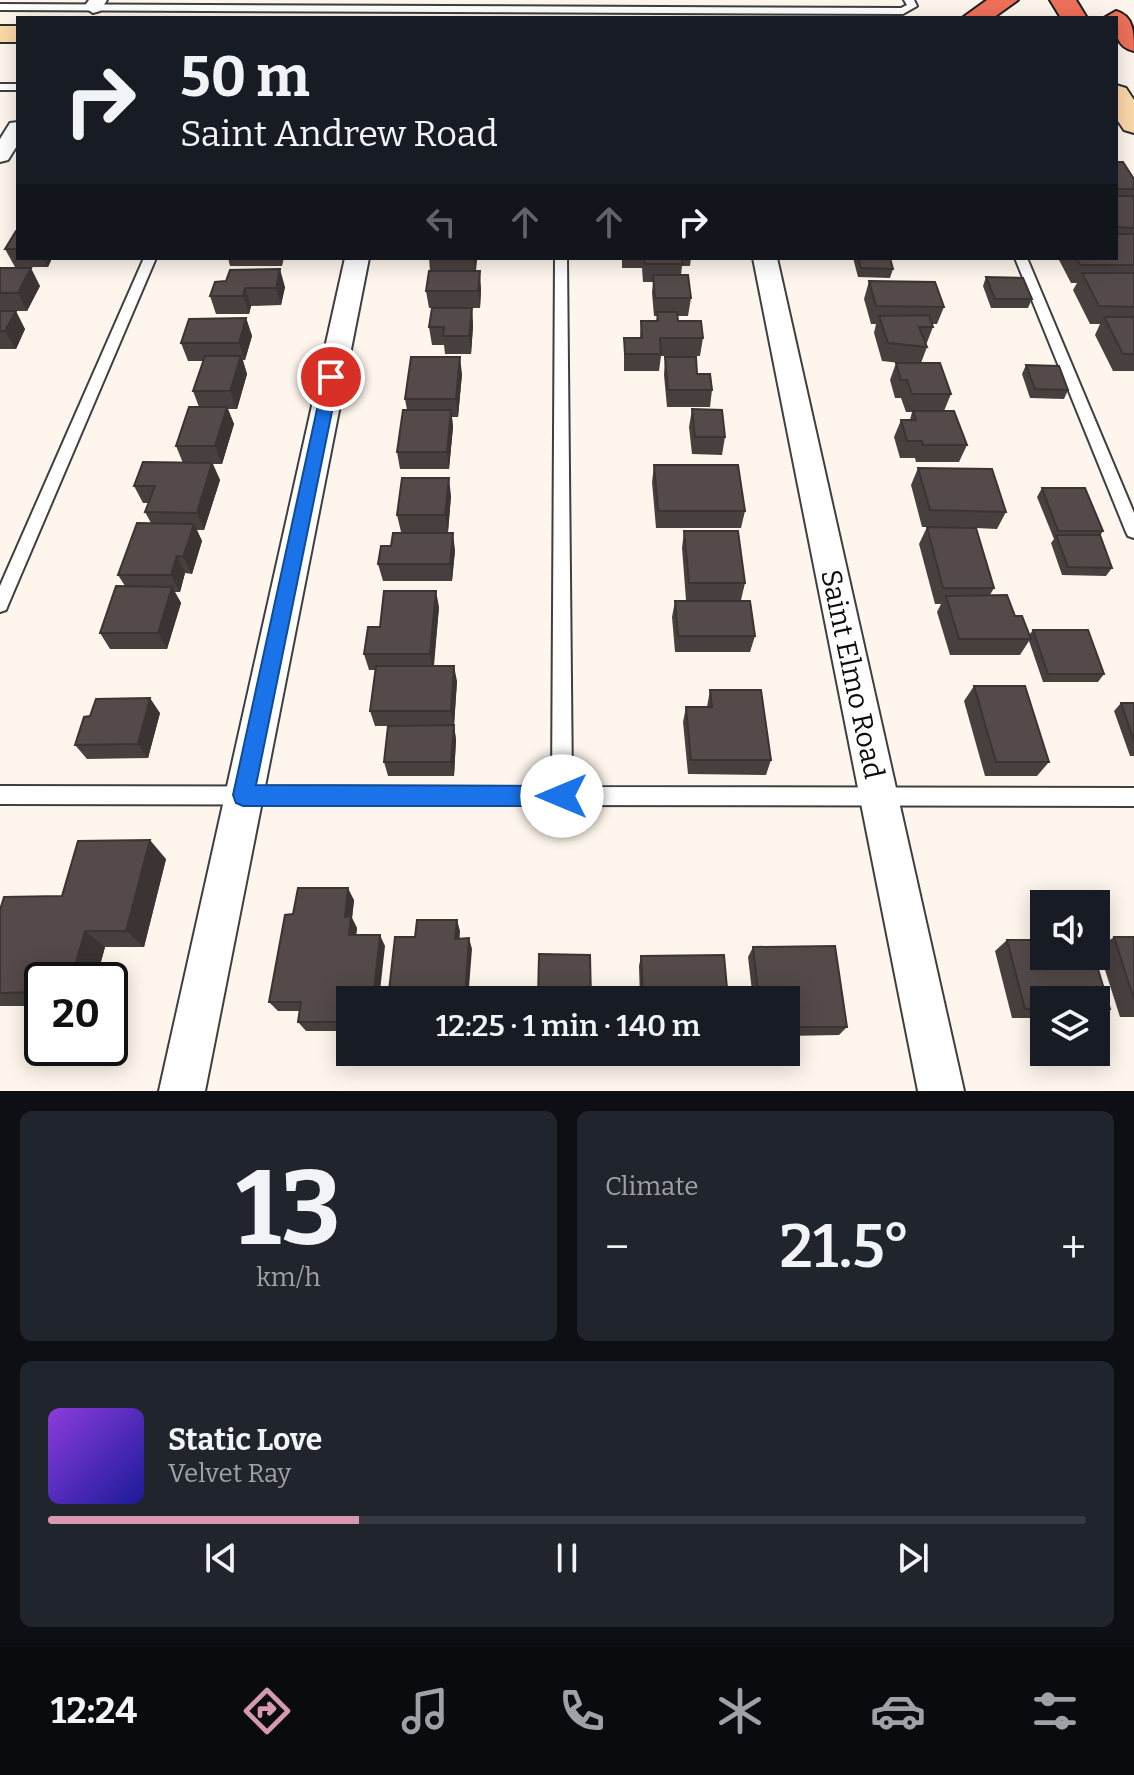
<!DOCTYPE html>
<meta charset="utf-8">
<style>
:root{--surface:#171b24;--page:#20242c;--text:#f1f3f6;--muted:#9ea1a6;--line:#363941;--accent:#d799b1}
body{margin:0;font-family:Bitter,serif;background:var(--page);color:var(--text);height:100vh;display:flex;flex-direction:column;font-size:30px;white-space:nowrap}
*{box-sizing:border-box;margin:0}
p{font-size:26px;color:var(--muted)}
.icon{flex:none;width:44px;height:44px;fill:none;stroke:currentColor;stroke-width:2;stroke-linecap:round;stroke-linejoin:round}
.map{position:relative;height:1091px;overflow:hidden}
.details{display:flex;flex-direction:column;gap:20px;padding:20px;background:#0d0f14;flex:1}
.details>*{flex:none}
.banner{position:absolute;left:16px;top:16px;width:1102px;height:244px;border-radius:0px;box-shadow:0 4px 20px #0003;background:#171b24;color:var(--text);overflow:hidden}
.tools{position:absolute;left:1030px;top:890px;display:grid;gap:16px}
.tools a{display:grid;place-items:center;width:80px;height:80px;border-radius:0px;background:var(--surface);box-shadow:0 4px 20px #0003;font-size:40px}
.speed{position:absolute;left:24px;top:962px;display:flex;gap:16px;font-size:40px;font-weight:700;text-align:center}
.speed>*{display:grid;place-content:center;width:104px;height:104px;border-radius:50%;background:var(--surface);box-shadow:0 4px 20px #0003;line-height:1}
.speed .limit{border:4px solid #111;border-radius:12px;background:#fff;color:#111}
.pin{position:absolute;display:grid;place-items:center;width:68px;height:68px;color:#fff;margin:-34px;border:4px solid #fff;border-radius:50%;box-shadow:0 2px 8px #0007}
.me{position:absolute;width:88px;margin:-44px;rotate:270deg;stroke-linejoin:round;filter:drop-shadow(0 0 6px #0008)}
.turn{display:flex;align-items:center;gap:28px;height:168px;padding:0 32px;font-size:36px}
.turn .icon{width:104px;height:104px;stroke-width:2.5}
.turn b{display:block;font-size:56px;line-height:68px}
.lanes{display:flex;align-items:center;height:76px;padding:0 32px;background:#0003;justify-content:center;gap:40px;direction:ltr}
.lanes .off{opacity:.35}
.big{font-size:60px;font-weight:600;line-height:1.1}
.details .widget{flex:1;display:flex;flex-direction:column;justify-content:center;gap:12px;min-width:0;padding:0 28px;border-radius:12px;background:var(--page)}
.details .dial{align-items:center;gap:0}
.dial b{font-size:104px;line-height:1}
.song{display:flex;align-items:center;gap:24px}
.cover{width:96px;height:96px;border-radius:12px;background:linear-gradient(135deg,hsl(270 70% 55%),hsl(240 70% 35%))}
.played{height:8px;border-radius:4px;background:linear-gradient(90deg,var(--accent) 30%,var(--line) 30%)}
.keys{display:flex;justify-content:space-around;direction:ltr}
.heat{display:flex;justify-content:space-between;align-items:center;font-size:44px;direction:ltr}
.details .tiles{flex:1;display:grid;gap:20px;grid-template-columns:1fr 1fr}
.widget:last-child{grid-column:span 2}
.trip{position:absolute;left:336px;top:986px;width:464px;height:80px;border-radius:0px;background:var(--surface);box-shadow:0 4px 20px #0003;font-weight:600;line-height:80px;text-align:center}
.tab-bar{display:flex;height:128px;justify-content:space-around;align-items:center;background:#090b0e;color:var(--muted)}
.tab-bar .icon{width:56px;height:56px}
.tab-bar .on{color:var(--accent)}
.tab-bar b{font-size:36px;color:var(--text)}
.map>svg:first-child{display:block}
</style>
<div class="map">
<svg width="1134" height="1091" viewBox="0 0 1134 1091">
<rect width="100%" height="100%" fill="#fef5ec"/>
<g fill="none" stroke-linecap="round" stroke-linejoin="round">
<!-- lane casing -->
<g stroke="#3f3f3f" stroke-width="4">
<path id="lane" d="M904,0H914L917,6L903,14L0,10V4L901,8L907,5Z
M0,84H18V90H0Z
M144,258H156L8,605L6,610L0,612V586Z
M555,258H567L572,787L1134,788V806L0,804V786L552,787Z
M1015,258H1027L1134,513V538L1128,536L1126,532Z"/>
</g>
<!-- street casing -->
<g stroke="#3f3f3f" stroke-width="4">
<path id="street" d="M89,0H107L100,11L93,13L84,7Z
M18,122V144L8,160L0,162V139L10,123Z
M345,258H369L205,1091H159Z
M753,258H777L964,1091H918Z"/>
</g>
<!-- secondary casing -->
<g stroke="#2e2e2e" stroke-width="4">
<path id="secondary" d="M0,26H18V42H0Z
M1116,85L1126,88L1134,100V133L1124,130L1116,118Z"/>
</g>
<!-- highway casing -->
<g stroke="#1d1d1d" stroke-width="4">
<path id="highway" d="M987,0H1018L993,18H962Z
M1050,0H1076L1087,18H1061Z
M1116,11C1134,16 1134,33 1134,51C1116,47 1116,34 1116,18H1104Z"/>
</g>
<!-- lane -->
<use href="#lane" fill="#fff" fill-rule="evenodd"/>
<!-- street -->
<use href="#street" fill="#fff" fill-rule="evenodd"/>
<!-- secondary -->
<use href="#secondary" fill="#fcd9a9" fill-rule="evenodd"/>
<!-- highway -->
<use href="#highway" fill="#ef705a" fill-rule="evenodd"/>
</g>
<!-- wall -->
<path fill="#48403f" d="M1116,162L1134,189V371H1113L1095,335L1100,324H1090L1073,290L1077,283H1071L1058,258H1116Z
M18,231V258H52L48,267H15L5,249Z
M228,258H284L282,266H230Z
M429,258H477L476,271L481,289L480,308H472L473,326L471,354H445L444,345H432L429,327L432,308H429L426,291L430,271Z
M622,258H691L690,266H682L681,275L691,298L688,316H677L678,321L703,338L700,356H661L659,371H624V338H640L641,321H656L657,316H654L652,293L653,282H643L642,268H622Z
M853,258H890L893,269L890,278L858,277Z
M0,268L40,286L27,311H0Z
M986,277L1032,299L1028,308H991L983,286Z
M226,281L285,287L281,305L251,306L249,314H216L210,296Z
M869,281L944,307L937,324H932L933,327L926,345L927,347L921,363L951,394L944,411L967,445L959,462H916L915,458H900L894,437L901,420H910L912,412H906L901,398H895L890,380L896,363H900L882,361L874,333L876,324H871L864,299Z
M0,311L25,329L16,349H0Z
M246,318L252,336L245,360H243L247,374L237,409H228L234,424L222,464H213L220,480L204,530H197L202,541L192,574L185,573L180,592H175L181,603L167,649H110L100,633L125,586L118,575L151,523L145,512L149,503H143L134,486L183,463L176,446L199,407L193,391L203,361H188L181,343Z
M665,357L697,374L712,390L710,407H667L664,375Z
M1026,365L1068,390L1064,399L1030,398L1022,374Z
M462,374L458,417H452L453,427L449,469H400L397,452L407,410L405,399Z
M692,409L725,437L722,455L692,454L689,427Z
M654,465L745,511L741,528H656L652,482Z
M918,468L1006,512L997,529L976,528L994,588L990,595L1015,616L1029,635L1033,630L1104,674L1098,682H1043L1029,641L1020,655H950L937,612L941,604H935L919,544L927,527H922L911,485Z
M1042,488L1103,531L1100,536L1112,568L1106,576L1062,575L1051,543L1054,539L1037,497Z
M451,496L448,532H401L397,515Z
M684,531L745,583L741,600H686L682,548Z
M391,546L455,550L452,581H383L378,564Z
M675,601L755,636L750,652H675L672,617Z
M439,607L434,666L457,681L454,725L456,740L454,776H388L384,762L388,726H375L370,711L375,670H369L364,654L380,627Z
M974,686L1049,762L1037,776H985L964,701Z
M710,690L771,760L766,775L688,774L683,722L686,707H707Z
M1121,703H1134V756H1130L1114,711Z
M160,713L148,758L87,759L75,745Z
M166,859L144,947H105L96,980H42V1006H0V910L62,896Z
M354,900L352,918L357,928L356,935L385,946L350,1000V1031H306L298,1022L300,1011H278L269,1002L293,914Z
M1114,937H1134V1017H1120L1098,948Z
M1007,940L1110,1009L1096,1017V1000H1044V1018H1012L995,951Z
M753,947L847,1027L839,1035L786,1036V1000H753L748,957Z
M641,956L728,1000H640L639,966Z"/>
<!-- shaded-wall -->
<path fill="#3b3433" d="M43,258H52L48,267Z
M474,258H477L475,276Z
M31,268L40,286L27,311L18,293Z
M280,269L285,287L281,305L276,288Z
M480,271L481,289L480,308L478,291Z
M245,288L251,306L249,314L243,296Z
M472,308L473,326L471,354L469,336Z
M16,311L25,329L16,349L5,331Z
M246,318L252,336L245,360L239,343Z
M241,356L247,374L237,409L230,391Z
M460,357L462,374L458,417L456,399Z
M227,407L234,424L222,464L215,446Z
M451,410L453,427L449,469L447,452Z
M212,463L220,480L204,530L197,513Z
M449,478L451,496L448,532L445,515Z
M194,524L202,541L192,574L183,557Z
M453,533L455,550L452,581L450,564Z
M177,556L185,573L180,592L171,575Z
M172,587L181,603L167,649L158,633Z
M436,591L439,607L433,670L430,654Z
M454,666L457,681L454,726L451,711Z
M150,698L160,713L148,758L138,744Z
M454,725L456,740L454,776L451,762Z
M150,840L166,859L144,947L126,931Z
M348,888L354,900L352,918L357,928L355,946L349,935L345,917Z
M457,920L460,931L459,949L455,939Z
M85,931L105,947L96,980H71Z
M380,935L385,946L379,1000H373Z
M469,938L472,949L468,1000H465Z"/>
<!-- building -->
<path fill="#544a49" stroke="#3b3433" stroke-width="2" d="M1116,162H1123L1134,179V189H1116Z
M1116,196H1134V228L1116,227Z
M16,231H18V249H5Z
M1116,234H1134V265H1080L1076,258H1116Z
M644,258H682L683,264H645Z
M858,258H890L893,269L861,268Z
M0,268H31L18,293H0Z
M280,269L276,288H245L243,296H210L215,282L226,281L230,270Z
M429,271H480L478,291H426Z
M1082,273H1134V307L1099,306Z
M653,275H688L691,298H655Z
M986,277L1023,278L1032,299H995Z
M869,281L935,282L944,307L876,306Z
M432,308H472L469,336H443L444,327H429Z
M0,311H16L5,331H0Z
M657,312H677L678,321H701L703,338H660L661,354H625L624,338H642L641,321H658Z
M929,315L933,327H919L927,347L888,343L879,316Z
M1104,317H1134V354H1123Z
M246,318L239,343H181L189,319Z
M205,356H241L230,391H193Z
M411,357H460L456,399H405Z
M665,357H696L697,374H710L712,390H668Z
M896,363H940L951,394H912L907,380H901Z
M1026,365L1059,366L1068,390L1035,389Z
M189,407H227L215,446H176Z
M692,409L722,410L725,437H695Z
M403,410H451L447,452H397Z
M913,411H954L967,445H923L922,441H907L901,420H916Z
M143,462L212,463L197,513L145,512L155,486H134Z
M654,465H738L745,511H658Z
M918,468L992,469L1006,512L930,510Z
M402,478H449L445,515H397Z
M1042,488H1085L1103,531H1058Z
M137,523L194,524L183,557L177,556L171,575H118Z
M927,527L976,528L994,588H943Z
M684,531H738L745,583H689Z
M393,533H453L450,564H378L381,546H391Z
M1056,535H1100L1112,568L1068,567Z
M116,586L172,587L158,633H100Z
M384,591H436L430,654H364L368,627H380Z
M1007,595L1015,616H1022L1031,639H959L946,596Z
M675,601H750L755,636H678Z
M1033,630H1088L1104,674H1048Z
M376,666H454L451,711H370Z
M974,686H1025L1049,762H996Z
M710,690H761L771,760H691L686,707H712Z
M150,698L138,744L75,745L84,717L90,716L96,699Z
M1121,703H1134V741Z
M454,725L451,762H384L388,726Z
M150,840L126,931H85L71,980H42V992L0,993V910L4,897L62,896L78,841Z
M298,888H348L345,917L351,916L349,935H380L373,1000H350V1022H298L301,1002H269L285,915L293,914Z
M417,920H457L455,939L469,938L465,1000H388L395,937H415Z
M1114,937H1134V1000Z
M1007,940H1044V956H1094L1110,1009H1096V1000H1044V1009H1025Z
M835,946L847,1027H786V1000H759L753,947Z
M539,954L590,955L591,1000H538Z
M724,955L728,1000H643L641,956Z"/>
<!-- route -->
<path fill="#1a73e8" stroke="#114b97" stroke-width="2" d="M331,372L339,377L256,785L562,786L569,789L572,796L569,803L562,806H243L236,803L233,795L324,377Z"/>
<g text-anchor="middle" stroke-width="8" stroke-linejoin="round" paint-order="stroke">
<!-- street labels -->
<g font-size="28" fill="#0c0c0c" stroke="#fff">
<text transform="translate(853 674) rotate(78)" y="10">Saint Elmo Road</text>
</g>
</g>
</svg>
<div class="tools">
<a><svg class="icon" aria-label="sound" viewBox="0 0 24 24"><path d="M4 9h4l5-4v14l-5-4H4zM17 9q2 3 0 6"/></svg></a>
<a><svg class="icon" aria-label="layers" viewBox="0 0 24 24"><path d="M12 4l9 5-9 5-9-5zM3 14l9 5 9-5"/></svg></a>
</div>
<div class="speed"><div class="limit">20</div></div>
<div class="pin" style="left:331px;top:377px;background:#d93025"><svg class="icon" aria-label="arrive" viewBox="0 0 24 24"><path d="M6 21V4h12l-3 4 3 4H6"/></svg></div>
<svg class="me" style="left:562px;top:796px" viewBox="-20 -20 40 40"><circle r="19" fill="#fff"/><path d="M0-13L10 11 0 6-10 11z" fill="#1a73e8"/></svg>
<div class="trip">12:25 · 1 min · 140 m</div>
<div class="banner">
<div class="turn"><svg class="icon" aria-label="right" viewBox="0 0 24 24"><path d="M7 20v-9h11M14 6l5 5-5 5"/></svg><div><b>50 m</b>Saint Andrew Road</div></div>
<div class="lanes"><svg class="icon off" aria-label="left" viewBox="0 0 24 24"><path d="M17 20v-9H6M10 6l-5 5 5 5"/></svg><svg class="icon off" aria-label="ahead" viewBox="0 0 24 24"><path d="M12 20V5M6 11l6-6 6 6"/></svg><svg class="icon off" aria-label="ahead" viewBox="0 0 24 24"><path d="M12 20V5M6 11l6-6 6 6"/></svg><svg class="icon" aria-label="right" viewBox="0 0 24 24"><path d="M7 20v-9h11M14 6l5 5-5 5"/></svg></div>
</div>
</div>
<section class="details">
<div class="tiles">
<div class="widget dial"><b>13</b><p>km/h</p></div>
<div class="widget"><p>Climate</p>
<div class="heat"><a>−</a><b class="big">21.5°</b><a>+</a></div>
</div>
<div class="widget">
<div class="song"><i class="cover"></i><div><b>Static Love</b><p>Velvet Ray</p></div></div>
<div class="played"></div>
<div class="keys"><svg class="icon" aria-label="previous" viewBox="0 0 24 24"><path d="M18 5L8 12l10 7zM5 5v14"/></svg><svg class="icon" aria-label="pause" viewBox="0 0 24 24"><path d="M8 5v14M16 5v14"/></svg><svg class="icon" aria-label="next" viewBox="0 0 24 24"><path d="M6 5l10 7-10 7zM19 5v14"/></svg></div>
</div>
</div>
</section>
<nav class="tab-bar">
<b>12:24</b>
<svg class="icon on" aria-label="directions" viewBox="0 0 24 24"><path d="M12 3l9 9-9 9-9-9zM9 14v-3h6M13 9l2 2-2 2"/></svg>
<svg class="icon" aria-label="music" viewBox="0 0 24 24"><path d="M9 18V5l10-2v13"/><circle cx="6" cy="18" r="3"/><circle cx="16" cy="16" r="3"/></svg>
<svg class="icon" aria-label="phone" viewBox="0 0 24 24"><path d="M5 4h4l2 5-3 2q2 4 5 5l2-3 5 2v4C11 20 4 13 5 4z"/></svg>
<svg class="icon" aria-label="climate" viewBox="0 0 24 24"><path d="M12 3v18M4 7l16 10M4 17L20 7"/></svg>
<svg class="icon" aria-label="car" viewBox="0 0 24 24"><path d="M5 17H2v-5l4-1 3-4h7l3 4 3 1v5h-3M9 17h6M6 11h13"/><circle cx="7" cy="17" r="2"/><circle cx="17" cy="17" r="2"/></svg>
<svg class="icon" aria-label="filters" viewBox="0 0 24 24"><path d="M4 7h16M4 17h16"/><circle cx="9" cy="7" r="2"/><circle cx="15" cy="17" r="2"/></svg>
</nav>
